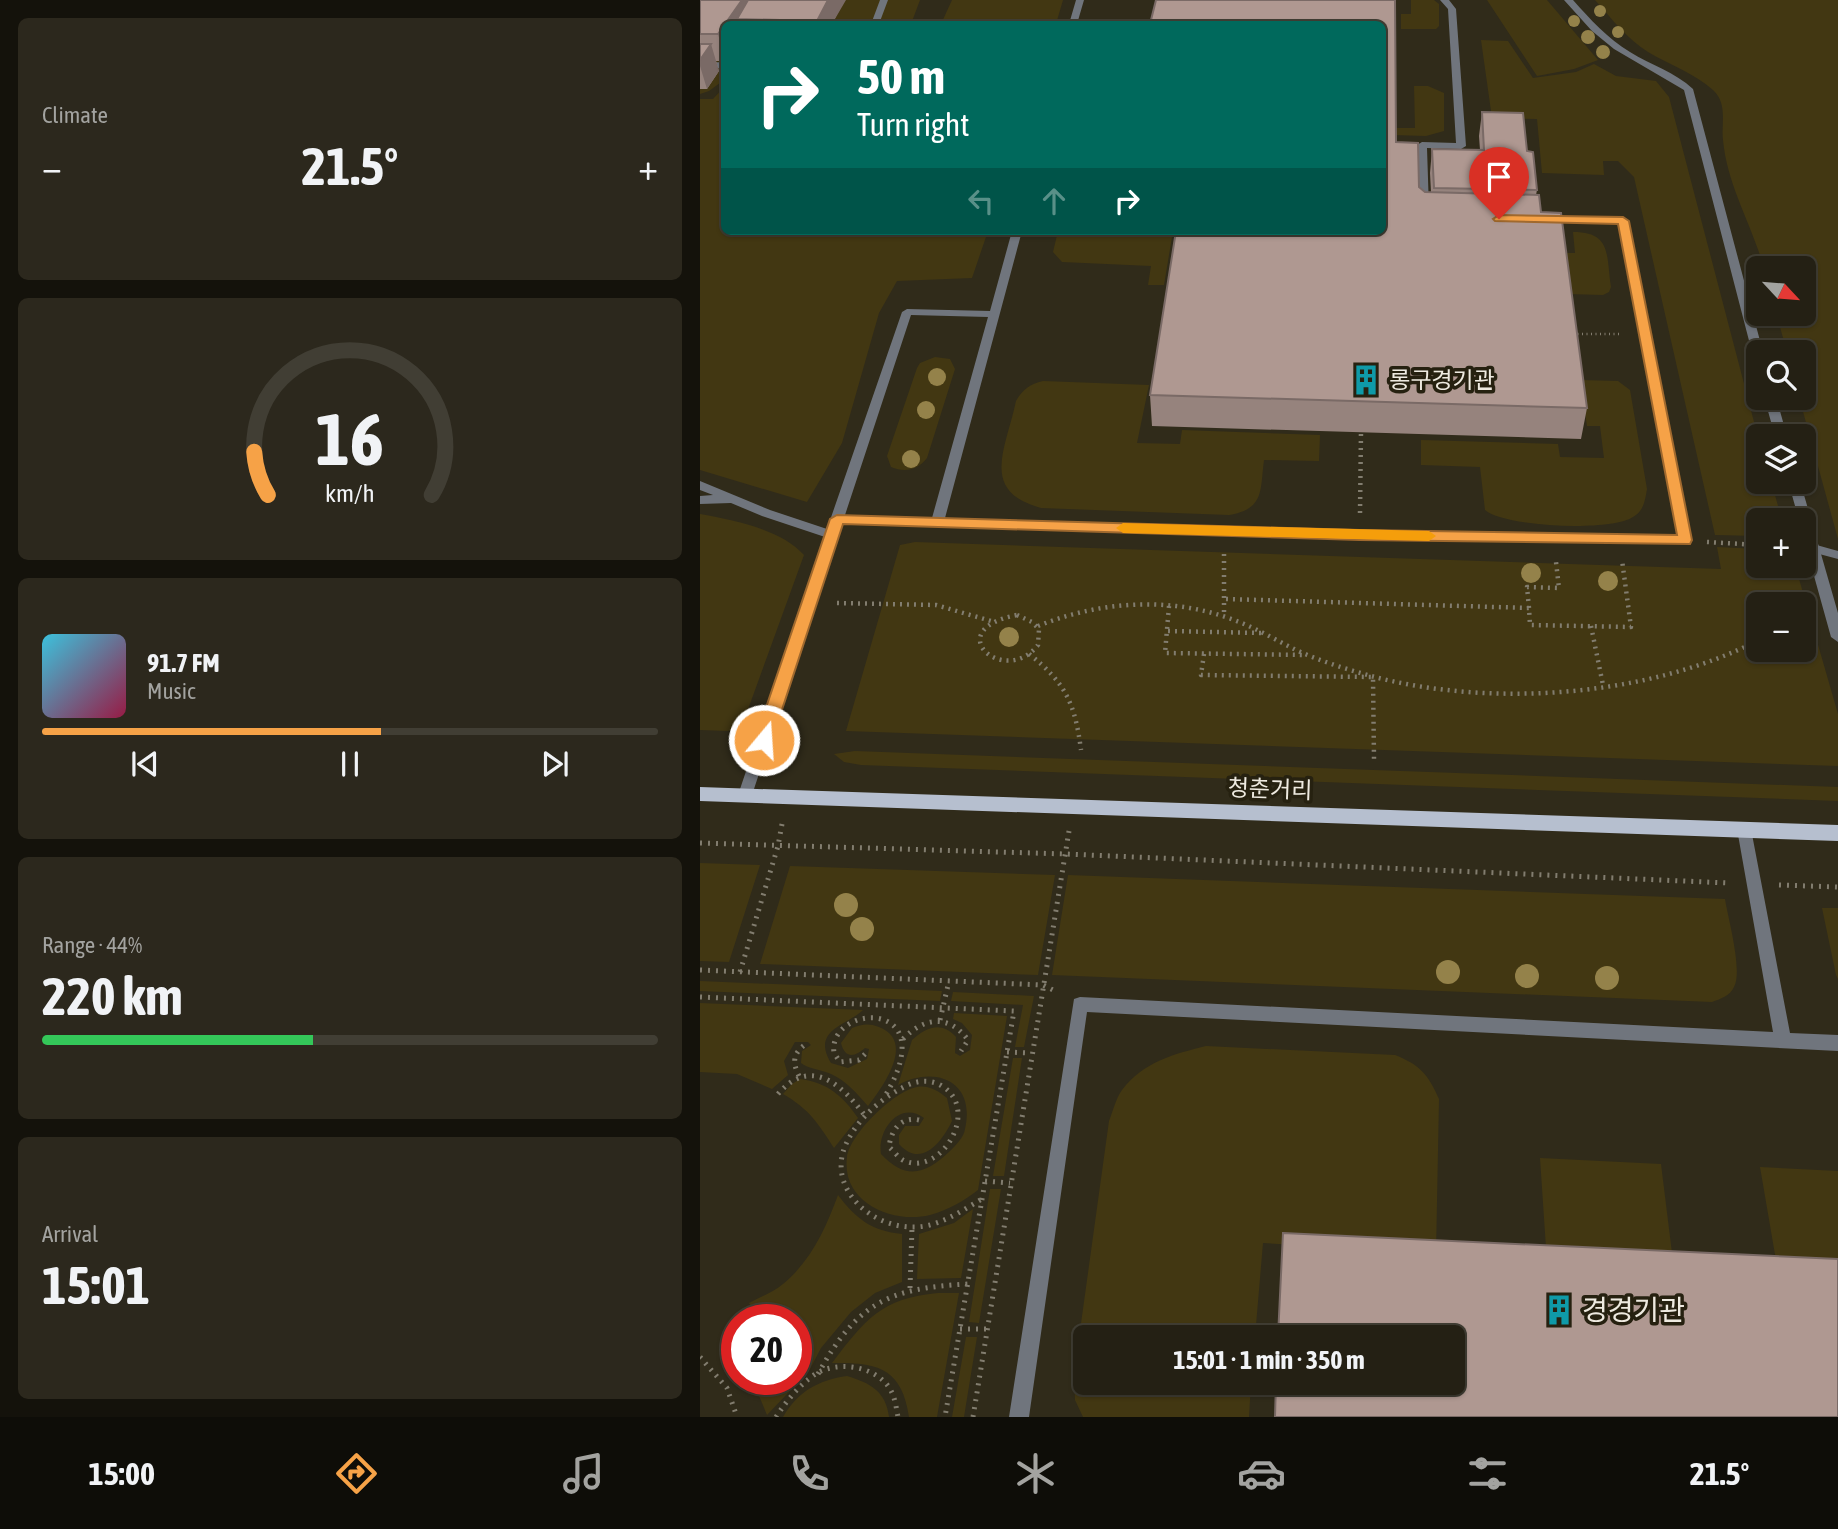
<!DOCTYPE html>
<meta charset="utf-8">
<style>
:root{--surface:#242014;--page:#2c281d;--text:#f1f3f6;--muted:#a3a3a0;--line:#413e34;--accent:#f6a247}
body{margin:0;font-family:"Asap Condensed","Noto Sans KR",sans-serif;background:var(--page);color:var(--text);height:100vh;display:flex;flex-direction:column;font-size:26px;white-space:nowrap}
*{box-sizing:border-box;margin:0}
p{font-size:23px;color:var(--muted)}
.icon{flex:none;width:38px;height:38px;fill:none;stroke:currentColor;stroke-width:2;stroke-linecap:round;stroke-linejoin:round}
.map{position:relative;flex:1;overflow:hidden}
.drawer{display:flex;flex-direction:column;gap:18px;padding:18px;background:#14120b;width:700px}
.drawer>*{flex:none}
.hud{position:absolute;left:21px;top:21px;width:665px;height:214px;border-radius:10px;box-shadow:0 2px 5px #0004,0 0 0 2px var(--line);background:#00695c;color:#fff;overflow:hidden}
.needle{width:46px;rotate:116deg}
.buttons{position:absolute;left:1046px;top:256px;display:grid;gap:14px}
.buttons a{display:grid;place-items:center;width:70px;height:70px;border-radius:10px;background:var(--surface);box-shadow:0 2px 5px #0004,0 0 0 2px var(--line);font-size:35px}
.speed{position:absolute;left:21px;top:1304px;display:flex;gap:14px;font-size:35px;font-weight:700;text-align:center}
.speed>*{display:grid;place-content:center;width:91px;height:91px;border-radius:50%;background:var(--surface);box-shadow:0 2px 5px #0004,0 0 0 2px var(--line);line-height:1}
.speed .limit{border:10px solid #d22;background:#fff;color:#111}
.pin{position:absolute;display:grid;place-items:center;width:60px;height:60px;color:#fff;margin:-72px -30px;border-radius:50% 50% 50% 0;rotate:-45deg;box-shadow:0 0 7px #0007}
.pin .icon{rotate:45deg}
.me{position:absolute;width:77px;margin:-38px;rotate:18deg;stroke-linejoin:round;filter:drop-shadow(0 0 5px #0008)}
.turn{display:flex;align-items:center;gap:24px;height:147px;padding:0 21px;font-size:32px}
.turn .icon{width:91px;height:91px;stroke-width:2.5}
.turn b{display:block;font-size:49px;line-height:60px}
.lanes{display:flex;align-items:center;height:66px;padding:0 21px;background:#0003;justify-content:center;gap:35px;direction:ltr}
.lanes .off{opacity:.35}
.big{font-size:52px;font-weight:700;line-height:1.1}
.drawer .widget{flex:1;display:flex;flex-direction:column;justify-content:center;gap:10px;min-width:0;padding:0 24px;border-radius:10px;background:var(--page)}
.drawer .dial{align-items:center;gap:0}
.dial svg{height:182px;overflow:visible;fill:none;stroke:var(--line);stroke-width:7;stroke-linecap:round;text-anchor:middle}
.dial text{fill:var(--text);stroke:none}
.song{display:flex;align-items:center;gap:21px}
.cover{width:84px;height:84px;border-radius:10px;background:linear-gradient(135deg,hsl(190 70% 55%),hsl(340 70% 35%))}
.played{height:7px;border-radius:4px;background:linear-gradient(90deg,var(--accent) 55%,var(--line) 55%)}
.keys{display:flex;justify-content:space-around;direction:ltr}
.heat{display:flex;justify-content:space-between;align-items:center;font-size:38px;direction:ltr}
.charge{height:10px;border-radius:5px;background:linear-gradient(90deg,#34c759 44%,var(--line) 0)}
.trip{position:absolute;left:373px;top:1325px;width:392px;height:70px;border-radius:10px;background:var(--surface);box-shadow:0 2px 5px #0004,0 0 0 2px var(--line);font-weight:700;line-height:70px;text-align:center}
.tab-bar{display:flex;height:112px;justify-content:space-around;align-items:center;background:#0e0d08;color:var(--muted)}
.tab-bar .icon{width:49px;height:49px}
.tab-bar .active{color:var(--accent)}
.tab-bar b{font-size:32px;color:var(--text)}
main{display:flex;flex:1;min-height:0}
.map>svg:first-child{display:block}
</style>
<main>
<section class="drawer">
<div class="widget"><p>Climate</p>
<div class="heat"><a>−</a><b class="big">21.5°</b><a>+</a></div>
</div>
<div class="widget dial"><svg viewBox="0 0 100 80">
<path d="M14 69A42 42 0 1 1 86 69"/>
<path d="M14 69A42 42 0 0 1 8 50" stroke="#f6a247"/>
<text x="50" y="56" font-size="32" font-weight="700">16</text>
<text x="50" y="72" font-size="11">km/h</text>
</svg></div>
<div class="widget">
<div class="song"><i class="cover"></i><div><b>91.7 FM</b><p>Music</p></div></div>
<div class="played"></div>
<div class="keys"><svg class="icon" aria-label="previous" viewBox="0 0 24 24"><path d="M18 5L8 12l10 7zM5 5v14"/></svg><svg class="icon" aria-label="pause" viewBox="0 0 24 24"><path d="M8 5v14M16 5v14"/></svg><svg class="icon" aria-label="next" viewBox="0 0 24 24"><path d="M6 5l10 7-10 7zM19 5v14"/></svg></div>
</div>
<div class="widget"><p>Range · 44%</p><b class="big">220 km</b><div class="charge"></div></div>
<div class="widget"><p>Arrival</p><b class="big">15:01</b></div>
</section>
<div class="map">
<svg width="1138" height="1417" viewBox="0 0 1138 1417">
<rect width="100%" height="100%" fill="#302b1a"/>
<!-- green -->
<path fill="#423712" fill-rule="evenodd" d="M0,0H220L211,24H24V80L9,91L0,94Z
M252,0H363L356,24H241Z
M711,0H734L739,4V26L736,29H701V14H711Z
M787,0H847L898,60L874,69L837,76Z
M895,0H1138V539L1099,397H1104V352H1087L1076,313H1104V268H1064C1052,225 1027,185 1023,140C1021,123 1028,104 1013,90C994,73 970,65 948,52C927,39 912,19 895,0Z
M781,40L808,41L833,78L876,72L894,64L916,76L956,81L969,97L1059,441V481H1071L1082,520H1059V536L1015,535L934,177L918,161H903L904,175L842,173L837,119L792,118Z
M714,86H728L744,93V131L726,136L693,135V128H715Z
M24,87V231H288L272,278L197,281L179,313L142,443L107,502L0,470V99H13Z
M358,231H473L464,285H448L451,266L362,262L353,252Z
M873,232C912,232 906,255 911,287L909,292L903,295L867,294L862,253H875Z
M235,357L250,359L255,369L227,458C218,470 205,473 191,467L187,456L217,368L220,363Z
M880,380L918,381L930,390L947,489C945,500 944,511 933,517C911,532 804,527 785,510L780,467L721,465V440L858,444L860,457L904,458L900,426H887Z
M343,381L449,385L437,443L480,444L482,430L620,435L619,461L564,460C560,490 565,509 529,515L341,508C279,491 306,449 316,401C323,389 330,384 343,381Z
M0,514C33,520 81,529 104,555L42,726L28,731L0,730Z
M215,542L1021,569L1017,547L1059,549V565H1095L1138,714V766L146,731L200,545ZM1059,604H1104V649H1059Z
M155,751L1138,787V801L161,765L144,762L134,754Z
M0,863L60,865L29,962L0,961Z
M90,866L355,875L338,975L60,964Z
M368,875L1025,899C1028,918 1043,971 1034,987C1030,996 1020,999 1012,1002L352,975Z
M1122,908H1138V979L1136,975Z
M0,981L242,991L240,1001L0,991Z
M253,992L334,996L324,1047H315L323,1005L251,1001Z
M0,1003L163,1010C146,1026 111,1030 131,1063L148,1068L167,1059L169,1049L165,1048C155,1057 145,1059 141,1043L152,1028C162,1024 169,1023 179,1027C216,1041 183,1087 168,1106C155,1091 142,1076 122,1071C113,1068 108,1068 101,1063L102,1051L111,1045L108,1042H95L84,1061L88,1075L72,1089L37,1074L0,1072Z
M254,1013L307,1016L278,1190C264,1201 248,1210 230,1215C193,1224 141,1203 147,1157C150,1134 194,1091 217,1087C229,1085 238,1091 247,1098L252,1121C242,1142 221,1169 199,1144V1135L205,1126H219L224,1118C200,1100 177,1130 181,1154C206,1181 226,1174 250,1151C256,1145 264,1137 265,1129C276,1081 235,1065 198,1085L212,1040C227,1027 241,1021 256,1037L255,1053L260,1056L270,1050L272,1035L262,1023L253,1019Z
M506,1046L695,1055C720,1065 728,1074 739,1099L736,1253L563,1243L555,1337H385V1382L551,1383L549,1417H383L375,1400L374,1374L409,1121C413,1111 416,1098 422,1090C443,1062 474,1054 506,1046Z
M313,1058H322L304,1176H293Z
M100,1079C127,1082 144,1097 158,1118L134,1148C118,1123 109,1109 83,1094L92,1084Z
M840,1158L961,1164L974,1269L847,1263Z
M1060,1167L1138,1171V1275L1078,1272Z
M290,1189H301L279,1323L269,1322Z
M138,1195C156,1219 172,1231 202,1234V1282L175,1293L151,1312L121,1348L109,1371L67,1415L52,1379H96V1320L58,1319L49,1303C60,1297 74,1292 83,1284C111,1261 126,1228 138,1195Z
M273,1209L261,1278L217,1279L219,1234L254,1223Z
M238,1293H259L237,1417H209C202,1367 176,1362 132,1363C165,1320 181,1298 238,1293Z
M266,1337H277L264,1417H252Z
M147,1376C170,1383 186,1391 189,1417H83C98,1391 119,1380 147,1376Z"/>
<g fill="none" stroke-linecap="round" stroke-linejoin="round">
<!-- path-far2 -->
<path stroke="#827d6f" stroke-width="2.5" stroke-dasharray="1 3.5" stroke-linecap="butt" d="M873,334H920"/>
<!-- path-far1 -->
<path stroke="#827d6f" stroke-width="4.5" stroke-dasharray="2 5" stroke-linecap="butt" d="M660,513L661,432
M1007,542L1059,545
M524,554V616
M526,599L829,608L830,625L931,627L922,560
M137,603L236,605L291,621
M469,606L465,653L607,655
M829,608L827,587L859,588L856,562
M317,615L332,622L339,629L338,645C305,688 238,630 317,615Z
M338,626C400,601 471,596 534,620C556,628 576,640 596,650C620,661 646,669 671,676C791,708 948,697 1059,640
M891,626L903,685
M468,631L561,633
M329,654C366,683 375,704 381,750
M504,654L501,675L673,677L674,759"/>
<!-- path -->
<path stroke="#827d6f" stroke-width="5" stroke-dasharray="2 6" stroke-linecap="butt" d="M0,843L366,854L1029,883
M1079,885L1138,887
M0,970L343,985L357,992
M40,972L78,846L82,824
M0,997L314,1011L245,1417
M240,1020L249,981
M203,1039C224,1017 249,1014 268,1040L261,1051
M307,1052L331,1053
M165,1054L159,1060L140,1062L134,1053C127,1004 245,996 185,1096
M99,1076C92,1062 93,1053 106,1044
M78,1094C110,1056 142,1084 165,1116
M219,1120C201,1116 191,1130 189,1147C194,1151 199,1159 205,1161C241,1176 281,1110 242,1086C229,1078 214,1081 202,1088C179,1100 157,1120 146,1144C126,1188 171,1228 214,1227C239,1227 261,1211 282,1199
M285,1181L310,1183
M210,1288L212,1228
M260,1329H287
M0,1357L27,1388L37,1417
M118,1374C157,1303 188,1288 268,1284
M76,1417C87,1400 100,1384 117,1373C139,1361 173,1366 188,1386C195,1395 196,1407 198,1417
M273,1417L369,831"/>
<!-- service -->
<path fill="#70757d" fill-rule="evenodd" d="M180,0H188L179,24H171Z
M376,0H384L377,24H369Z
M740,0H749L756,9L766,146L761,149L727,148L729,209L724,212L719,209L717,145L722,142L756,143L748,9Z
M24,62V68L0,69V63Z
M845,216L923,218L928,221L991,540L989,543L660,539L142,523L52,795L50,799H40L38,795L125,537L62,516L31,503L0,504V496L13,495L0,490V481L70,510L127,529L202,312L207,309L290,311L312,231H322L245,518L660,531L978,535L918,224L841,221V217ZM211,315L288,317L232,518L145,515Z
M1113,544L1138,551V559L1108,551L1107,548Z
M1044,823L1049,825L1051,829L1090,1033L1138,1035V1051L387,1012L329,1417H309L374,999L380,997L1073,1032L1037,829L1039,825Z"/>
<!-- minor -->
<path fill="#70757d" fill-rule="evenodd" d="M864,0H873C890,19 908,39 930,52C951,65 975,72 993,89L1063,352H1059V359L1053,356L984,90L914,49L892,31Z
M1064,397H1076L1087,436H1075Z
M1088,481H1100L1138,613V642L1131,637L1104,540V520H1099Z"/>
<!-- primary -->
<path fill="#b6bfcf" fill-rule="evenodd" d="M0,787L1138,825V841L0,801Z"/>
</g>
<!-- trees -->
<g fill="#94824a">
<circle cx="900" cy="11" r="6"/>
<circle cx="874" cy="21" r="6"/>
<circle cx="918" cy="32" r="6"/>
<circle cx="888" cy="37" r="7"/>
<circle cx="903" cy="52" r="7"/>
<circle cx="237" cy="377" r="9"/>
<circle cx="226" cy="410" r="9"/>
<circle cx="211" cy="459" r="9"/>
<circle cx="831" cy="573" r="10"/>
<circle cx="908" cy="581" r="10"/>
<circle cx="309" cy="637" r="10"/>
<circle cx="146" cy="905" r="12"/>
<circle cx="162" cy="929" r="12"/>
<circle cx="748" cy="972" r="12"/>
<circle cx="827" cy="976" r="12"/>
<circle cx="907" cy="978" r="12"/>
</g>
<!-- wall -->
<path fill="#96837d" d="M0,0H47L48,1H144L132,24H24V61H16L19,71L7,89H0Z
M456,0H695L696,142L718,143L719,187L725,192H731L730,173L732,149L780,150L779,136L782,112L823,113L827,151L833,152L837,190L836,195H839L841,212L861,213L887,408L881,439L452,426L450,395L476,231H682V24H450Z"/>
<!-- shaded-wall -->
<path fill="#7a6a66" d="M42,0H47L53,20L37,19L38,24H25Z
M128,0H146L132,24H118L117,21Z
M24,25V55L18,34Z
M11,44L19,71L7,89L0,66V60Z"/>
<!-- building -->
<path fill="#af9891" stroke="#7a6a66" stroke-width="2" d="M0,0H42L18,34H0Z
M48,0H128L117,21L37,19Z
M456,0H695L696,142L718,143L719,187L725,192L839,195L841,212L861,213L887,408L450,395L476,231H682V24H450Z
M0,44H11L0,60Z
M782,112L823,113L827,151L833,152L837,190L734,188L732,149L784,150Z
M583,1233L1138,1259V1417H575L576,1382H752V1337H578Z"/>
<!-- route -->
<path fill="#f6a247" stroke="#a0692e" stroke-width="2" d="M799,215L923,217L929,221L992,540L990,544L660,540L143,524L72,740L69,745H58L55,740L130,519L137,515L660,530L977,535L918,224L795,221L793,219Z"/>
<!-- slow -->
<path fill="#f59e0b" d="M423,523L729,531L736,536L729,541L423,533L416,528Z"/>
<!-- icons -->
<defs>
<g id="building-bare" transform="scale(2.415)"><path d="M-4-6H4V6H1V3H-1V6H-4ZM-2.5-4.3h1.7v1.8h-1.7ZM.8-4.3h1.7v1.8H.8ZM-2.5-1h1.7V.8h-1.7ZM.8-1h1.7V.8H.8Z" fill="#0f9aa8" stroke="#262110" stroke-width="2.5" paint-order="stroke"/></g>
</defs>
<g fill-rule="evenodd">
<use href="#building-bare" x="666" y="380"/>
<use href="#building-bare" x="859" y="1310"/>
</g>
<g text-anchor="middle" stroke-width="7" stroke-linejoin="round" paint-order="stroke">
<!-- poi labels -->
<g font-size="23" fill="#eeeae0" stroke="#262110" text-anchor="start">
<text x="689" y="388">롱구경기관</text>
</g>
<!-- street labels -->
<g font-size="23" fill="#eeeae0" stroke="#262110">
<text transform="translate(570 789) rotate(2)" y="8">청춘거리</text>
</g>
<!-- near-poi labels -->
<g font-size="28" fill="#eeeae0" stroke="#262110" text-anchor="start">
<text x="882" y="1320">경경기관</text>
</g>
</g>
</svg>
<div class="buttons">
<a><svg class="needle" viewBox="-14 -14 28 28"><path d="M0-13l5 13h-10z" fill="#e53935"/><path d="M0 13l5-13h-10z" fill="#a3a3a0"/></svg></a>
<a><svg class="icon" aria-label="search" viewBox="0 0 24 24"><circle cx="10" cy="10" r="6"/><path d="M15 15l6 6"/></svg></a>
<a><svg class="icon" aria-label="layers" viewBox="0 0 24 24"><path d="M12 4l9 5-9 5-9-5zM3 14l9 5 9-5"/></svg></a>
<a>+</a>
<a>−</a>
</div>
<div class="speed"><div class="limit">20</div></div>
<div class="pin" style="left:799px;top:219px;background:#d93025"><svg class="icon" aria-label="arrive" viewBox="0 0 24 24"><path d="M6 21V4h12l-3 4 3 4H6"/></svg></div>
<svg class="me" style="left:64px;top:740px" viewBox="-20 -20 40 40"><circle r="17" fill="#f6a247" stroke="#fff" stroke-width="3"/><path d="M0-11L8 9 0 5-8 9z" fill="#fff"/></svg>
<div class="trip">15:01 · 1 min · 350 m</div>
<div class="hud">
<div class="turn"><svg class="icon" aria-label="right" viewBox="0 0 24 24"><path d="M7 20v-9h11M14 6l5 5-5 5"/></svg><div><b>50 m</b>Turn right</div></div>
<div class="lanes"><svg class="icon off" aria-label="left" viewBox="0 0 24 24"><path d="M17 20v-9H6M10 6l-5 5 5 5"/></svg><svg class="icon off" aria-label="ahead" viewBox="0 0 24 24"><path d="M12 20V5M6 11l6-6 6 6"/></svg><svg class="icon" aria-label="right" viewBox="0 0 24 24"><path d="M7 20v-9h11M14 6l5 5-5 5"/></svg></div>
</div>
</div>
</main>
<nav class="tab-bar">
<b>15:00</b>
<svg class="icon active" aria-label="directions" viewBox="0 0 24 24"><path d="M12 3l9 9-9 9-9-9zM9 14v-3h6M13 9l2 2-2 2"/></svg>
<svg class="icon" aria-label="music" viewBox="0 0 24 24"><path d="M9 18V5l10-2v13"/><circle cx="6" cy="18" r="3"/><circle cx="16" cy="16" r="3"/></svg>
<svg class="icon" aria-label="phone" viewBox="0 0 24 24"><path d="M5 4h4l2 5-3 2q2 4 5 5l2-3 5 2v4C11 20 4 13 5 4z"/></svg>
<svg class="icon" aria-label="climate" viewBox="0 0 24 24"><path d="M12 3v18M4 7l16 10M4 17L20 7"/></svg>
<svg class="icon" aria-label="car" viewBox="0 0 24 24"><path d="M5 17H2v-5l4-1 3-4h7l3 4 3 1v5h-3M9 17h6M6 11h13"/><circle cx="7" cy="17" r="2"/><circle cx="17" cy="17" r="2"/></svg>
<svg class="icon" aria-label="filters" viewBox="0 0 24 24"><path d="M4 7h16M4 17h16"/><circle cx="9" cy="7" r="2"/><circle cx="15" cy="17" r="2"/></svg>
<b>21.5°</b>
</nav>
